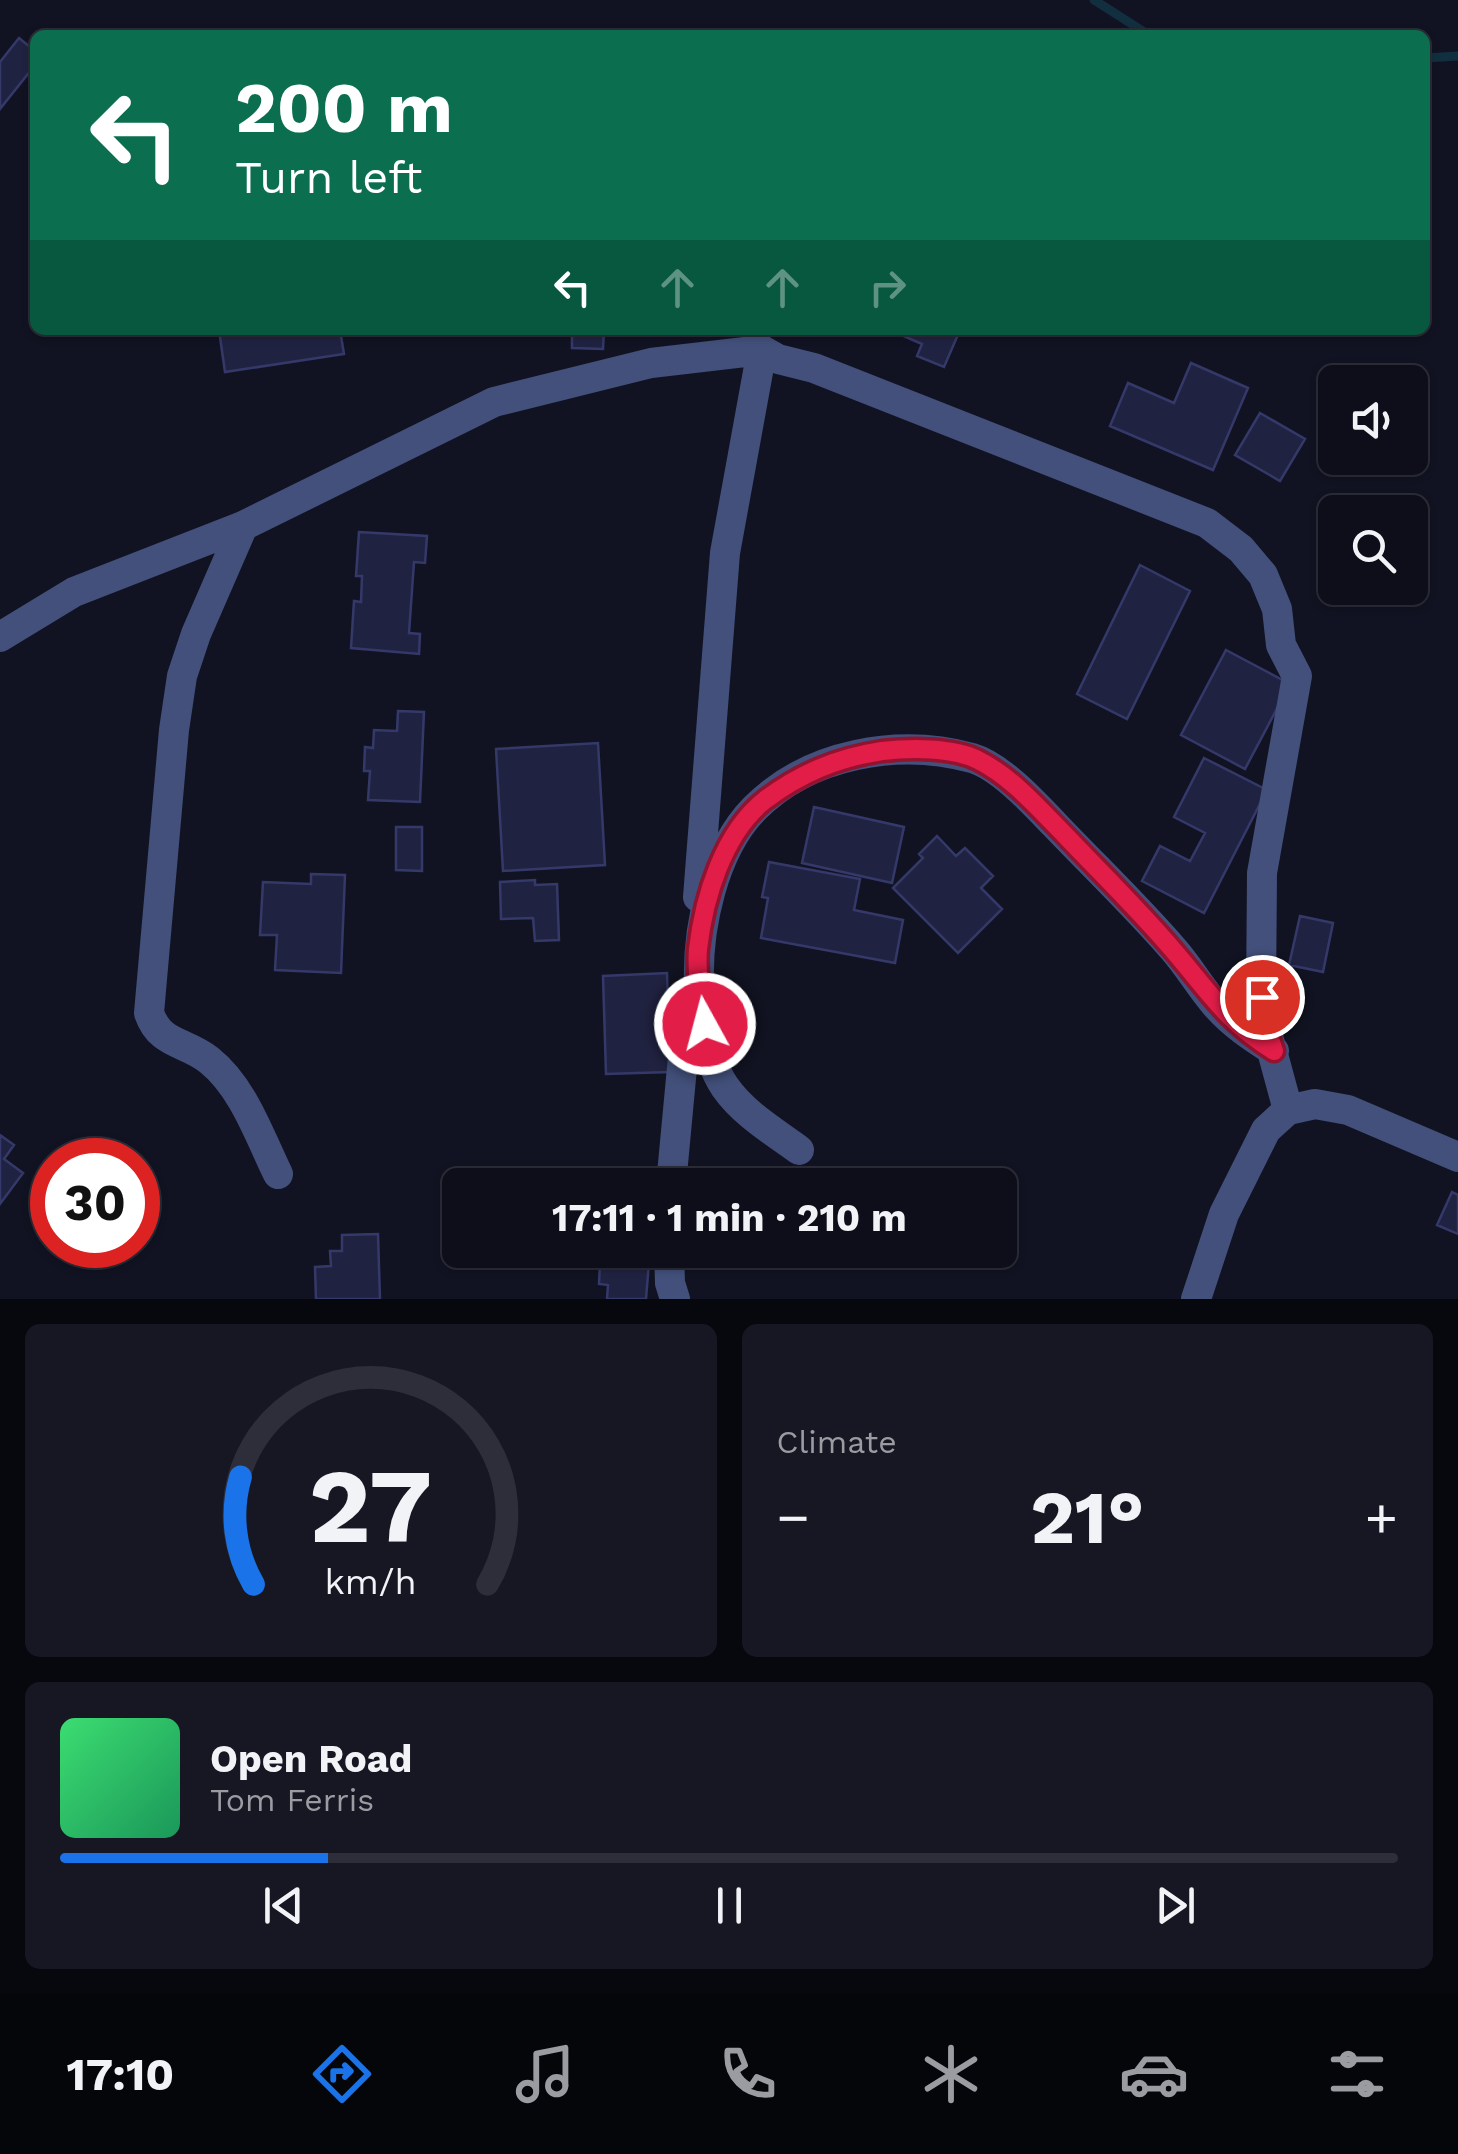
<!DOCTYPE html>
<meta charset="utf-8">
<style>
:root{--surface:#0d0e1a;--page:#161723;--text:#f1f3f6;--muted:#9a9ca2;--line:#2d2e39;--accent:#1a73e8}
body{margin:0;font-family:"Work Sans",sans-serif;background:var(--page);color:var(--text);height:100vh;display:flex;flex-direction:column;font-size:38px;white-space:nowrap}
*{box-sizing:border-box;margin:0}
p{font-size:32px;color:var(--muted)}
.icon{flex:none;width:55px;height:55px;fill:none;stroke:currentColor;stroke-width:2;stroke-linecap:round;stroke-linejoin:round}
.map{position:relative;height:1299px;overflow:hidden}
.drawer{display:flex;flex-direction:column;gap:25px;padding:25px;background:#07080e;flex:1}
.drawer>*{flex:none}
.top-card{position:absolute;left:30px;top:30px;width:1400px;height:305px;border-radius:15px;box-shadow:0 2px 8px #0004,0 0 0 2px var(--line);background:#0b6e4f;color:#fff;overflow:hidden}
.buttons{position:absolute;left:1318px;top:365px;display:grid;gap:20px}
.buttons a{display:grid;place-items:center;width:110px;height:110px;border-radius:15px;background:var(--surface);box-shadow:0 2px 8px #0004,0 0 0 2px var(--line);font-size:50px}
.speed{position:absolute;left:30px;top:1138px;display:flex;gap:20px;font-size:50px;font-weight:700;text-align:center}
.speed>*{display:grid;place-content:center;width:130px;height:130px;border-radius:50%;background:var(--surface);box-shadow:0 2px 8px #0004,0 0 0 2px var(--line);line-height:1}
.speed .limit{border:15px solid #d22;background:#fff;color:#111}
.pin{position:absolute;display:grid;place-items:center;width:85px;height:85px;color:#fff;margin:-42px;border:5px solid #fff;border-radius:50%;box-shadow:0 2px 10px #0007}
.me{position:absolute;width:110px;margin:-55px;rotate:353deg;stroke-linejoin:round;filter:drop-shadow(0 0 8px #0008)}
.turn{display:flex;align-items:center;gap:35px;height:210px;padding:0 40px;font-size:45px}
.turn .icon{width:130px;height:130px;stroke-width:2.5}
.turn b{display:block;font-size:70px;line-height:85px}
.lanes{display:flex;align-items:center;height:95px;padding:0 40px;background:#0003;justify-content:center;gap:50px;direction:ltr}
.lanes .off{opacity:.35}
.big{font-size:75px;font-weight:700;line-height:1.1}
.drawer .tile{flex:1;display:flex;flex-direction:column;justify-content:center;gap:15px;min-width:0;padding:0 35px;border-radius:15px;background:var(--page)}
.drawer .dial{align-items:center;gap:0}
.dial svg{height:260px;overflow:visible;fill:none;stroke:var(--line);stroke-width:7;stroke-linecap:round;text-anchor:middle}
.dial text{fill:var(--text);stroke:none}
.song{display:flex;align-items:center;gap:30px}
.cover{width:120px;height:120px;border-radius:15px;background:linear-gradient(135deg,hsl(140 70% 55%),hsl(150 70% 35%))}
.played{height:10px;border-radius:5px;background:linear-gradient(90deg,var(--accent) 20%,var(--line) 20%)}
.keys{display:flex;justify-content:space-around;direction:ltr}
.heat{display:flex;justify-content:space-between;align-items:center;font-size:55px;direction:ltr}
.drawer .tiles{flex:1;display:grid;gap:25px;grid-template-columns:1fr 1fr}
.tile:last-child{grid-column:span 2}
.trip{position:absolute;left:442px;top:1168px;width:575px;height:100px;border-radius:15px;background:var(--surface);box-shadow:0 2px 8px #0004,0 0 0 2px var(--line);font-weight:700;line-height:100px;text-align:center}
.dock{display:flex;height:160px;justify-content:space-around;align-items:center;background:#05060a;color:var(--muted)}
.dock .icon{width:70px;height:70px}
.dock .selected{color:var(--accent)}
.dock b{font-size:45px;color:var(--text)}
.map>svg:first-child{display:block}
</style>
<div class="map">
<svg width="1458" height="1299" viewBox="0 0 1458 1299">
<rect width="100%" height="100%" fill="#111322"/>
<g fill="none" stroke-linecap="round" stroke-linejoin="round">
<!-- stream -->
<path stroke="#122f40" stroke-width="9" d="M1094,0L1149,35
M1425,58L1458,56"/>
</g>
<!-- building -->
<path fill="#202241" stroke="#353969" stroke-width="2.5" d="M19,38L35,51V65L0,109V62Z
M219,330H340L344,354L225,372Z
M572,330H604L603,349L572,348Z
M890,330H960L944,367L917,356L922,344Z
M1191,363L1248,388L1213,470L1110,426L1128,383L1174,403Z
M1260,413L1305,439L1280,481L1235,455Z
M359,532L427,536L425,563L414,562L409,633L420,634L419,654L351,648L354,601L361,602L362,576H356Z
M1140,565L1190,591L1127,719L1077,694Z
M1226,650L1290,684L1245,769L1181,735Z
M398,711L424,712L420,802L368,800L370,771H364L365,747L373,748L374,730L397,731Z
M598,743L605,865L503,871L496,749Z
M1204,758L1267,790L1204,913L1142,881L1160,846L1190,861L1205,833L1174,817Z
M814,807L904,827L892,883L802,863Z
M396,827H422V871L396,870Z
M937,836L956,856L965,848L993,876L981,888L1002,909L958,953L893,888L923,858L919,854Z
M769,862L860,879L854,910L903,920L895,963L761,938L768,898L762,897Z
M311,874L345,875L341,973L275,970L277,935H260L263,882L311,884Z
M535,880V885L557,884L559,940L535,941L533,918L501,919L500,882Z
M1300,916L1333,923L1323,972L1289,965Z
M667,973L670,1072L606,1074L603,976Z
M0,1135L14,1145L4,1159L23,1173L0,1204Z
M1452,1192L1458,1195V1234L1437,1225Z
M378,1234L380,1299H316L315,1267L331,1266L330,1251H342V1235Z
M597,1250H650L646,1299H607L608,1285L599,1284L600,1262H596Z
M720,1250H765L763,1263L719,1256Z"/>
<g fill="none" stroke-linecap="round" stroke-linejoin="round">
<!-- minor -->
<path stroke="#42507b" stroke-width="30" d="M243,526L196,634L182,676L174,730L149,1013C160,1045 185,1041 209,1060C243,1087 259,1135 278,1174
M0,637L74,592L243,526L494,402L651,363L762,350L778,359L814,368L1207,523L1241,549L1263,575L1277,609L1281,645L1297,676L1262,873L1261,997L1265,1025L1288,1110
M698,897L725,553L762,350
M799,1150C773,1131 744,1114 725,1087C707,1061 701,1015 699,985C697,928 713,851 754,809C809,753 899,738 972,758C1000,766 1034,803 1054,824C1094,866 1136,906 1174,950C1189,967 1200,987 1215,1004C1232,1024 1252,1037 1274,1051
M671,1185L689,993
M669,1250L670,1283L675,1299
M1196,1299L1224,1214L1266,1130L1288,1110L1315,1104L1348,1110L1458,1157"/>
</g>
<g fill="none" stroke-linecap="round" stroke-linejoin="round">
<!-- route casing -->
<g stroke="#92132f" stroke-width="25">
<path id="route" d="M705,1024C701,1000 696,974 698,949C704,898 723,833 765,800C801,773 837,758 882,751C909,748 952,747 978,760C1012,777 1038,808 1064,834C1101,873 1139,910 1173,950C1211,994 1223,1018 1274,1051L1265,1025L1262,997"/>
</g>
<!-- route -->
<use href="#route" stroke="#e11d48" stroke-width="18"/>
</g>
</svg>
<div class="buttons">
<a><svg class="icon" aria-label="sound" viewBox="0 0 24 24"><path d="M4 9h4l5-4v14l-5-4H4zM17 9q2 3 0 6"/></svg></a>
<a><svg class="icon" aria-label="search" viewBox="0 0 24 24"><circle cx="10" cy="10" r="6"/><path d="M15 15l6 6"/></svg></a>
</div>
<div class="speed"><div class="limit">30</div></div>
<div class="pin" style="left:1262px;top:997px;background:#d93025"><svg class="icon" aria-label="arrive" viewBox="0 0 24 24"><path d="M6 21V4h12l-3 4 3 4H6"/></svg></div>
<svg class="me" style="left:705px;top:1024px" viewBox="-20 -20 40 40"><circle r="17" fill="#e11d48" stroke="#fff" stroke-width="3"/><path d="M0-11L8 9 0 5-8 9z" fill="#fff"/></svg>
<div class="trip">17:11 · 1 min · 210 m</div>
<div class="top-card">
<div class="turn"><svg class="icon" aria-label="left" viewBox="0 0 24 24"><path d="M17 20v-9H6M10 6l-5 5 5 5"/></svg><div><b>200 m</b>Turn left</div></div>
<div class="lanes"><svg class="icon" aria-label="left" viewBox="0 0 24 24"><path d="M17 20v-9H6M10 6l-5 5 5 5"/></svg><svg class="icon off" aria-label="ahead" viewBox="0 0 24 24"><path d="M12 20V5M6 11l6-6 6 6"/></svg><svg class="icon off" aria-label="ahead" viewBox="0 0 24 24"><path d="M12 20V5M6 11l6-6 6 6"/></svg><svg class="icon off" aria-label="right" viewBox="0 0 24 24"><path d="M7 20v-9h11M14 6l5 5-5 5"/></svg></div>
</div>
</div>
<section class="drawer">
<div class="tiles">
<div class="tile dial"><svg viewBox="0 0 100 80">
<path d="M14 69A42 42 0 1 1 86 69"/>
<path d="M14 69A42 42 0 0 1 10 36" stroke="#1a73e8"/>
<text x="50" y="56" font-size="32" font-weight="700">27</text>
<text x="50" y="72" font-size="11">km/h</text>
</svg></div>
<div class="tile"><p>Climate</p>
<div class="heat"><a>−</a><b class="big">21°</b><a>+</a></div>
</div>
<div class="tile">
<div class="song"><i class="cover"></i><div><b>Open Road</b><p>Tom Ferris</p></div></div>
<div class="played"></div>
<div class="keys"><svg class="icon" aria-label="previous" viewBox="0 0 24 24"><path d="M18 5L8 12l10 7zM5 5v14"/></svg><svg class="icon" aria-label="pause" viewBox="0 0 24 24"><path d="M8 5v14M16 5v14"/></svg><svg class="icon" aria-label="next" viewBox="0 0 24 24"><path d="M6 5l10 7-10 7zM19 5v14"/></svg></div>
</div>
</div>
</section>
<nav class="dock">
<b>17:10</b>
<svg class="icon selected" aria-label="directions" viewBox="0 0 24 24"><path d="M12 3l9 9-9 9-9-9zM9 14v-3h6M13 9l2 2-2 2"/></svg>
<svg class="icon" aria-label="music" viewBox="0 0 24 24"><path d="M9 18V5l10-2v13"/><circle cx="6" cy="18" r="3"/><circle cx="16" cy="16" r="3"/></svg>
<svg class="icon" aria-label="phone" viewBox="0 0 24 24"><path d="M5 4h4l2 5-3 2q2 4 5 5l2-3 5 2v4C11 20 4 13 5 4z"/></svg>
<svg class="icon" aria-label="climate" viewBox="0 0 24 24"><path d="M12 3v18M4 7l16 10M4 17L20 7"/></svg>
<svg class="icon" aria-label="car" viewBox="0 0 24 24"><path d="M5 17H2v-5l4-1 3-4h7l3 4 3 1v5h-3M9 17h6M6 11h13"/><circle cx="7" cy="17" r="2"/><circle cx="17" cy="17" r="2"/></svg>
<svg class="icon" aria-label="filters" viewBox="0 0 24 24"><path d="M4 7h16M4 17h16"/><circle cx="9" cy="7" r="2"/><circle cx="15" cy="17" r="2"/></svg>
</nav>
